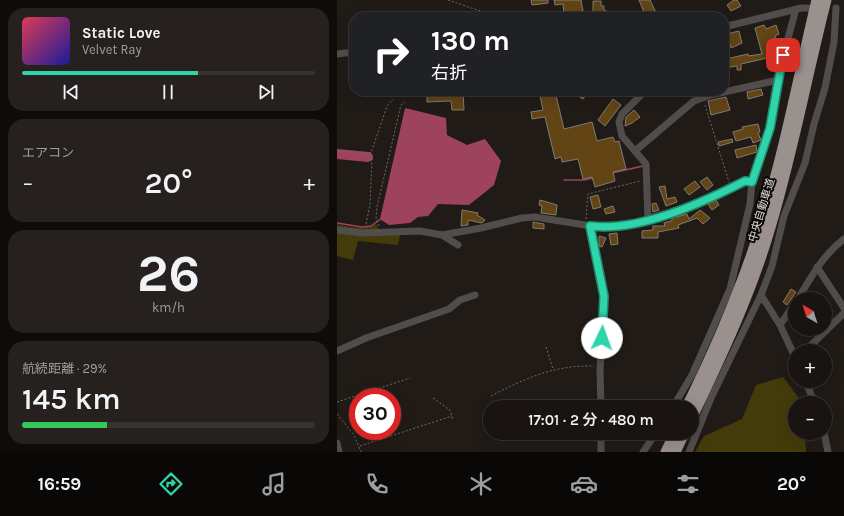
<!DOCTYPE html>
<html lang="ja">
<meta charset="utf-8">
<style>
:root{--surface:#191411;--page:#26211f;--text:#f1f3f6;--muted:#9f9e9f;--line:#373331;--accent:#2fd4aa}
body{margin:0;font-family:Karla,"Noto Sans JP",sans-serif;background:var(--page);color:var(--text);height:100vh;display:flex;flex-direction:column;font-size:15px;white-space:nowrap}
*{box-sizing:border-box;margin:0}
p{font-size:13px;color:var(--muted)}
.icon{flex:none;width:22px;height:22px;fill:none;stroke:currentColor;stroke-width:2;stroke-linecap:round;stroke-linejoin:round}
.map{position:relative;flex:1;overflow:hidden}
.side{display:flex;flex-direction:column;gap:8px;padding:8px;background:#0e0b09;width:337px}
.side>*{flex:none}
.banner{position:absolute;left:12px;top:12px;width:380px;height:84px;border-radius:16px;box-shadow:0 4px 16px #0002,0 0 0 1px var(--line);background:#202124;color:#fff;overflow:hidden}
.needle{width:26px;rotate:321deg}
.controls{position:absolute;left:451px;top:292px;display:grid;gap:8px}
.controls a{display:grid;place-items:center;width:44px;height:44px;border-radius:50%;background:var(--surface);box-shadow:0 4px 16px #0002,0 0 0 1px var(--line);font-size:20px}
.speed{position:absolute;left:12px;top:388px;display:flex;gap:8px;font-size:20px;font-weight:700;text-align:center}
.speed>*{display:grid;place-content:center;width:52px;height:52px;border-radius:50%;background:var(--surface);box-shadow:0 4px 16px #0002,0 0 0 1px var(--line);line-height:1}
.speed .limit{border:6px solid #d22;background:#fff;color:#111}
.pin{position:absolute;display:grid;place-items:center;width:34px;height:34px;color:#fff;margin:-17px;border-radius:8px;box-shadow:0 2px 6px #0006}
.me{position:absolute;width:44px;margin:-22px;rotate:3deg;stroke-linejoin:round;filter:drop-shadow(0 0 3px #0008)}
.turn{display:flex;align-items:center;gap:14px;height:84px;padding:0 16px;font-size:18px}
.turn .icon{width:52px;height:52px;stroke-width:2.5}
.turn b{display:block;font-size:28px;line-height:34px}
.big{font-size:30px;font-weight:600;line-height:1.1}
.side .tile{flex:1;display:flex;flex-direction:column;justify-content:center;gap:6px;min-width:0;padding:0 14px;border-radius:16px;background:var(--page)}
.side .dial{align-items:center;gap:0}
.dial b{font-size:52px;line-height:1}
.song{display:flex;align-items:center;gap:12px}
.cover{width:48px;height:48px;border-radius:6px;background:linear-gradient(135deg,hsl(350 70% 55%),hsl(240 70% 35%))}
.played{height:4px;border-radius:2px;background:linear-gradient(90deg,var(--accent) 60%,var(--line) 60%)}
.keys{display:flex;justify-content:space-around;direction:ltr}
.heat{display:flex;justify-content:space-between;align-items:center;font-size:22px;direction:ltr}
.charge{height:6px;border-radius:3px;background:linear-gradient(90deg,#34c759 29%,var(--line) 0)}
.trip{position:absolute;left:146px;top:400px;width:216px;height:40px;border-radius:20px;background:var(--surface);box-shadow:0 4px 16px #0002,0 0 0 1px var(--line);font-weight:600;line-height:40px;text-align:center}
.tab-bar{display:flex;height:64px;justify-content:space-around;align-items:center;background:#0a0807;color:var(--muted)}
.tab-bar .icon{width:28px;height:28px}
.tab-bar .active{color:var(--accent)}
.tab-bar b{font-size:18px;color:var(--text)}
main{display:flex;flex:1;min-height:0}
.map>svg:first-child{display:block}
</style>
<main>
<section class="side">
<div class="tile">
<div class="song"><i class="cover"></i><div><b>Static Love</b><p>Velvet Ray</p></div></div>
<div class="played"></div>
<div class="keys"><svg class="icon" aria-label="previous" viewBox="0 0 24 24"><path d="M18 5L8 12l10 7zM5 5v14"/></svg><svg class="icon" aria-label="pause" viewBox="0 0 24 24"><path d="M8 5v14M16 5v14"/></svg><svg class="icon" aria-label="next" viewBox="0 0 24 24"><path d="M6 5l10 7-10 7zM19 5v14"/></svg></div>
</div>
<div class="tile"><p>エアコン</p>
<div class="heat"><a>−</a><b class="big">20°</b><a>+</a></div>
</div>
<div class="tile dial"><b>26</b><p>km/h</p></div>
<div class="tile"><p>航続距離 · 29%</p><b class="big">145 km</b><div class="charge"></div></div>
</section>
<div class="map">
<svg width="507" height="452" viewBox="0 0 507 452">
<rect width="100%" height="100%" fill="#211b17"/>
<!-- green -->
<path fill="#443b0b" d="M0,224C10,227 30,230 39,224L42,230L63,235L61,245L21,241L16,260L0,256Z
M446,377L464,401V403H458V433H468L469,452H358L367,436L405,419L419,385Z"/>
<!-- water -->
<path fill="#9d4360" d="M68,108L109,118L110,135L130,145L148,139L164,161L157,185L132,205L101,204L91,216L81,217L73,223L52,225L43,219Z"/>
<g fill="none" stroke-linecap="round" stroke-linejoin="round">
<!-- stream -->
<path stroke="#9d4360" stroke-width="1.5" d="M275,173L306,166
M227,180H247L256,178
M0,223L25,227L34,226L45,218"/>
<!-- river -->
<path stroke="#9d4360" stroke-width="10" d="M0,154L31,157"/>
</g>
<!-- building -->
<path fill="#624415" stroke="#807b74" d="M194,0H211V3L195,5Z
M217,0H244L246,11L227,14L226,4L218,5Z
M302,0H313L321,17H309Z
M397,0H400L404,6L394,11L390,5Z
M256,1H264V6H267V11H270V17H256Z
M427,25L429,29L439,25L442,34L438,36L440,40L437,41L439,56L404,64V70H400V66L387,68V62H390L389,59L411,54V56L425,54L418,28Z
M402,31L405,43L394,48L390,34Z
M424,89L426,95L411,99L410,92Z
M90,91H126L127,110H115L114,101L90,102Z
M202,91H218L227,129L255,122L260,141L276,137L278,142L282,141L289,169L276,172L278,181L258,187L255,177L246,179L241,159L225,162L224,157L218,159L208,117L195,119L194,112L206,110Z
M243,91H252L246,99L240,95Z
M389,97L393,110L374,115L371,101Z
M276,99L284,105L268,126L261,120Z
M297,110L303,117L295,123L288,126L289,117Z
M421,124L423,132L421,133L424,140L416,143L414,137L399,141L396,132L406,129L405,127Z
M395,139L396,142L382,146L381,142Z
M419,145L420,152L400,158L398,150Z
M370,177L376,185L370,190L363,182Z
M358,181L363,187L352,195L347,189Z
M328,186L330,199L338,197L340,202L329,206L322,187Z
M261,195L264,207L256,209L253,197Z
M203,200L220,205L219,215L204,213L205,206L202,205Z
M379,200L382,205L375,210L371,204Z
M319,203L322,210L316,212L315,204Z
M276,206L278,212L269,214L267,209Z
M125,210L141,213L140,215L148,220L145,223L131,220V225L124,226Z
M363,210L373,218L366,224L360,218L341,225L342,228L321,232V238H305V231L316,230V226H328L327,223L334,221L337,216L340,217L350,214L352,219Z
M196,222L207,224V229L196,228Z
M280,233L281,244L274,245L272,234Z
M262,236L269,238L265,247L262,246Z
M454,289L459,292L450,305L446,302Z"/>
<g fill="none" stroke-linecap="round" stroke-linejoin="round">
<!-- path -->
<path stroke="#706a67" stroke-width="1" stroke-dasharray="2 2" stroke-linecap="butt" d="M111,0L149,13
M368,105L392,182
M0,151L34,153L50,106L56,99
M249,219L251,194L303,181
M29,224L33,205L35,159L34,153
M42,226L39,218L40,207L63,109L64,105L68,102
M209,347L216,369
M154,396C189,378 217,365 257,366
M96,398L113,410L116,420
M0,402L73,378
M0,414L17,435L24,452
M23,446L115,416"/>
<!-- minor -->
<path stroke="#514d4c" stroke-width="7" d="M387,27L464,8H471
M0,54L17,52
M308,91L285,114L282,122L285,136L309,164L311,220
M298,151L357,101L374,95L441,80
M253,226L267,296L263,371L264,407
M0,230L26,233L83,231L105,235L144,228L185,218L198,217L267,228L284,227L360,204L408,181L415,182
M105,235L121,245
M480,267L507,308
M424,295L443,325L458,357
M461,299C474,277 486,255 507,239
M443,325L458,303
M0,351L29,338L112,309L123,300L138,295
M468,351L507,313
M468,381L478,403
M336,407L355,375L393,289L413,204L415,182L433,128L441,75L459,9
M264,433V452
M487,433L491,452
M0,443L2,452
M306,452L319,433
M352,452L374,398L424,295L435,266L447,216L468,163L477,124L488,88L497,42L499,8"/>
<!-- highway -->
<path stroke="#9a908e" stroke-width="11" d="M350,407C379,348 405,288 425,224C448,151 462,75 480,0
M355,417C385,354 415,291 434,224C456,150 470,74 489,0
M329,452L338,433
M338,452L347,433"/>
</g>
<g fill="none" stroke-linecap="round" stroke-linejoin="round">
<!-- route casing -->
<g stroke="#1f8a6e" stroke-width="10">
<path id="route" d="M265,338L267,296L253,226C302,232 365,203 408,181L415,182L433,128L446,55"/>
</g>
<!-- route -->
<use href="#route" stroke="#2fd4aa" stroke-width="7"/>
</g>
<g text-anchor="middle" stroke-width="4" stroke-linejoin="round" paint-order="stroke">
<!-- street labels -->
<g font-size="11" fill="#e0dbd9" stroke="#090605">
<text transform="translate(424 210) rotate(-73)" y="4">中央自動車道</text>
</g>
</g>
</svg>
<div class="controls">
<a><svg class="needle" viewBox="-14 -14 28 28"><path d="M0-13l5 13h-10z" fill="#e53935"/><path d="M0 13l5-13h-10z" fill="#9f9e9f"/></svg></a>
<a>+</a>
<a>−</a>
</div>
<div class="speed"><div class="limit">30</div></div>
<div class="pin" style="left:446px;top:55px;background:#d93025"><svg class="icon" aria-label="arrive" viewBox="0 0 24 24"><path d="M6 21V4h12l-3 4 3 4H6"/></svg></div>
<svg class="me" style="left:265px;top:338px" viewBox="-20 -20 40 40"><circle r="19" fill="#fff"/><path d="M0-13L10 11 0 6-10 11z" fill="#2fd4aa"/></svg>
<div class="trip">17:01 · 2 分 · 480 m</div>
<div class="banner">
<div class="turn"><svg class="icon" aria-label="right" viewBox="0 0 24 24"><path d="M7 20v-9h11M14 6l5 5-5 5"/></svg><div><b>130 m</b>右折</div></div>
</div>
</div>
</main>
<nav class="tab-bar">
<b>16:59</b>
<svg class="icon active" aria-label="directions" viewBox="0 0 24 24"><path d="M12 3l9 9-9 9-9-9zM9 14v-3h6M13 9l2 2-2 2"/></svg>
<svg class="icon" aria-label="music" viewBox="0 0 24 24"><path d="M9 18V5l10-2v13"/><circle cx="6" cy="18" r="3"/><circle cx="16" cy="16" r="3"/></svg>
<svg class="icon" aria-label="phone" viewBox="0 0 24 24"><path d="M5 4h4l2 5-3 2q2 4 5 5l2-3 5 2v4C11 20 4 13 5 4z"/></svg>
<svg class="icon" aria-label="climate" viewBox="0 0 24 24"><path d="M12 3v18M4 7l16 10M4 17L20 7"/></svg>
<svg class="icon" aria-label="car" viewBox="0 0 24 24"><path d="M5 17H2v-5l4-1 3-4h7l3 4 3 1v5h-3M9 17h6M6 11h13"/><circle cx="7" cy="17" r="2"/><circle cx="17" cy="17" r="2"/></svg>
<svg class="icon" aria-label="filters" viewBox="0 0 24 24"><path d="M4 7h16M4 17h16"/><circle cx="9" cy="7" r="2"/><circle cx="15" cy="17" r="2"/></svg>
<b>20°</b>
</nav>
